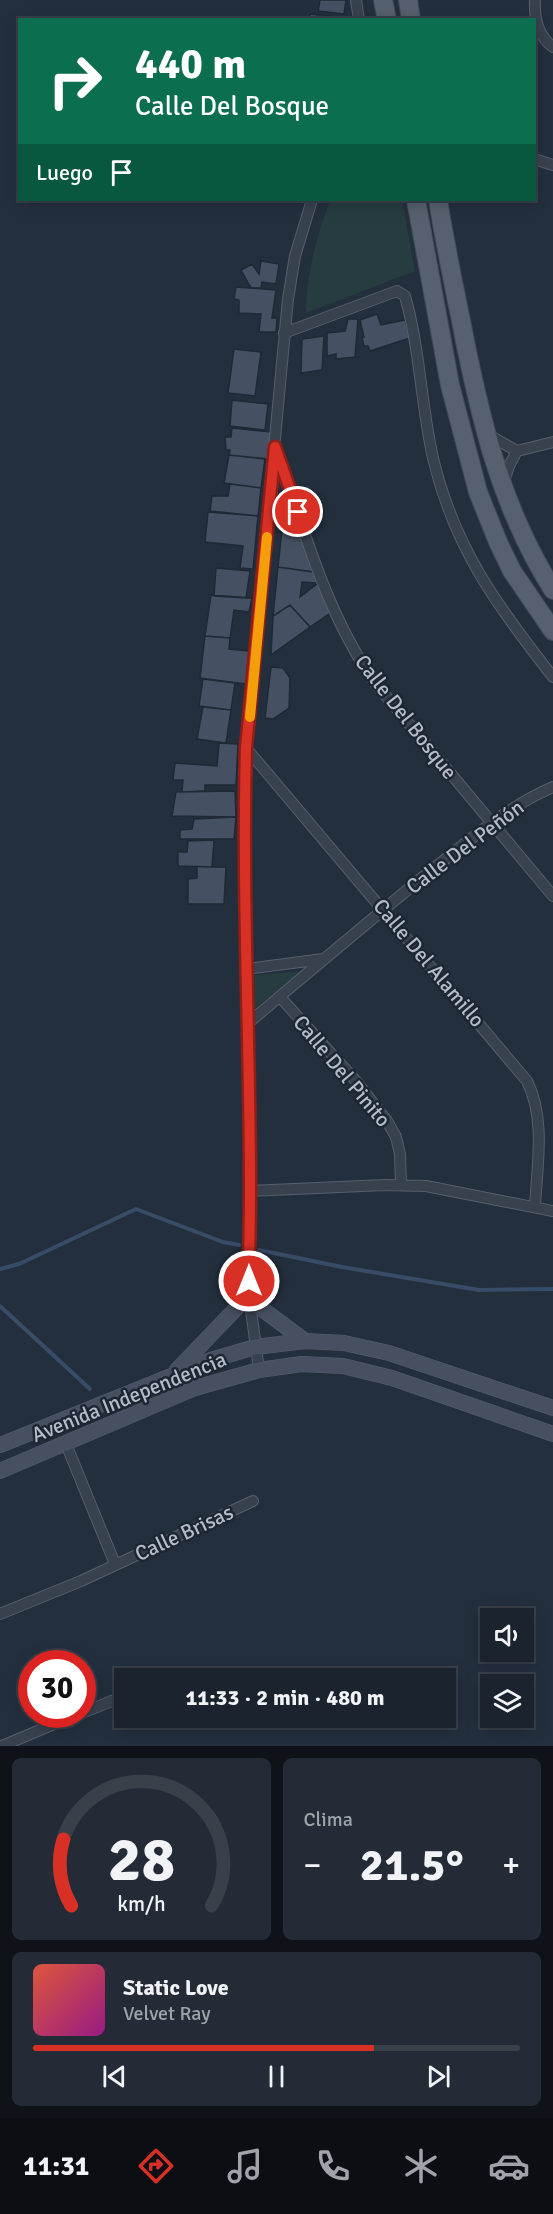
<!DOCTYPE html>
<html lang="es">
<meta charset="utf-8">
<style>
:root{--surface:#1b232e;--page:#242b36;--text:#f1f3f6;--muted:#a0a4aa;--line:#39404a;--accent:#d93025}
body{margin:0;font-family:Signika,sans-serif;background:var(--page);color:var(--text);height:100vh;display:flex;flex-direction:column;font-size:22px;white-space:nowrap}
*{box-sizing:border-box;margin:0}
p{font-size:20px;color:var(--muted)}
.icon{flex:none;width:33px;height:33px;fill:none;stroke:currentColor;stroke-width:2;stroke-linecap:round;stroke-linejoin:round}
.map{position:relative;height:1746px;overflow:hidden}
.panel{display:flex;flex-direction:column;gap:12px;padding:12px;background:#0f1319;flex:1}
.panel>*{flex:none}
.top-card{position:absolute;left:18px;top:18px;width:518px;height:183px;border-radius:0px;box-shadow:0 3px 15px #0003,0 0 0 2px var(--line);background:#0b6e4f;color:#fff;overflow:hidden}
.tools{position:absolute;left:480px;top:1608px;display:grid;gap:12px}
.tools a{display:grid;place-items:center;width:54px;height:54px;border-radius:0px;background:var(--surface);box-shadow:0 3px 15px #0003,0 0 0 2px var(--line);font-size:30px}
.speed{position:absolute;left:18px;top:1650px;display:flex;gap:12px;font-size:30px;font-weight:700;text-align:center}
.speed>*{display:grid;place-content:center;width:78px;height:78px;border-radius:50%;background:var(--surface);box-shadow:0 3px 15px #0003,0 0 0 2px var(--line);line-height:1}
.speed .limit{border:9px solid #d22;background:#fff;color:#111}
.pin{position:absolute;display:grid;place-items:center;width:51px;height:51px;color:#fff;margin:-26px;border:3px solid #fff;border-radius:50%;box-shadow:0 2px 6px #0007}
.me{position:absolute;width:66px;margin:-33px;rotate:0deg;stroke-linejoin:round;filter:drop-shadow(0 0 4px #0008)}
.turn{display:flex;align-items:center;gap:21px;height:126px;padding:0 18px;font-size:27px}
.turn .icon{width:78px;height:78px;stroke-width:2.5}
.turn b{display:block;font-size:42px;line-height:51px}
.then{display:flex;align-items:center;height:57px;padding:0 18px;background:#0003;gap:12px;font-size:22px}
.big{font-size:45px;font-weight:800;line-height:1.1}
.panel .tile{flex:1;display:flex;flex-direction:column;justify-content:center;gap:9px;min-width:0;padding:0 21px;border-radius:9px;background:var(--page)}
.panel .dial{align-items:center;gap:0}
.dial svg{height:156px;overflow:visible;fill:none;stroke:var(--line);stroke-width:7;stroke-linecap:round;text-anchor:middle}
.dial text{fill:var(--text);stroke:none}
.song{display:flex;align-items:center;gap:18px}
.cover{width:72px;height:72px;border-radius:9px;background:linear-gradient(135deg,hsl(10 70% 55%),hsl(310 70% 35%))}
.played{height:6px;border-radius:3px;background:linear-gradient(90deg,var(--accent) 70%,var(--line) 70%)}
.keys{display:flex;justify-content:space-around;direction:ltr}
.heat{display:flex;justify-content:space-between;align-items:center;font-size:33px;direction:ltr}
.panel .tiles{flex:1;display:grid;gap:12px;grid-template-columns:1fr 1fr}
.tile:last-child{grid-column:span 2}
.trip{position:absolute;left:114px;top:1668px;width:342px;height:60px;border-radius:0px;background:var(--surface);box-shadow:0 3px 15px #0003,0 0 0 2px var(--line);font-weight:800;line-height:60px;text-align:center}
.tabs{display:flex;height:96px;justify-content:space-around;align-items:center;background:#0b0e12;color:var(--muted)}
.tabs .icon{width:42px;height:42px}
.tabs .on{color:var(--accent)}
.tabs b{font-size:27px;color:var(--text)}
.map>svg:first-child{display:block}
</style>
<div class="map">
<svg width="553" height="1746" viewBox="0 0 553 1746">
<rect width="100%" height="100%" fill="#242f3e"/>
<!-- green -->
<path fill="#263c3f" d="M330,200H402L415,271L306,313C306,274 317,236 330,200Z
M302,971L255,1008V975Z"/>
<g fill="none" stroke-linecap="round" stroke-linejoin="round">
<!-- stream -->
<path stroke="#394c67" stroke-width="4" d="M259,1250L342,1267L479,1290L553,1289
M0,1269L19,1264L136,1209L223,1242L239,1245
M0,1306L90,1389"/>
</g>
<!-- building -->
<path fill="#455162" stroke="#1f2835" stroke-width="1.5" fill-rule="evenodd" d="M320,0H346L344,14L318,11Z
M310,14L349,19L309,20Z
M261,261L279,264L276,284L262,282L261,288H251L241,270L252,264L259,274Z
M236,287L276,290L272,318H277L276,332H259L261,314L239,313V300L234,299Z
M377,314L381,325L405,320L410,338L370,351L368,346H364L362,338L364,337L360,320Z
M348,319H358L355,357L336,359V354L327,356V333L345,331Z
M324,336L322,370L301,373L302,339Z
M234,349L261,352L255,396L228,393Z
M232,400L268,404L265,430L230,426Z
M232,428L271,432L268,459L229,455L230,450H226L225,437H231Z
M229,455L265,459L261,488L224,483Z
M230,484L261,488L258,516L210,511L212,496H228Z
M208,512L258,516L253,569L240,568L243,546L205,542Z
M282,529L300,530L314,572L278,567Z
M278,567L314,572L332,612L310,627L290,605L273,616ZM302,582L318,583L300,597Z
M216,568L250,571L246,598L214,596Z
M211,595L252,598L249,612L234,610L230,638L205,636Z
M290,605L310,627L271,655L273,616Z
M205,636L230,638L229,649L249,651L246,684L200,678Z
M271,667L283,668L290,678L289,708L273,719L265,718Z
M203,679L235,683L231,710L199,706Z
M203,707L231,710L226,743L197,739Z
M219,743L238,744L236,785H205V791L182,792L183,780H173L175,763L217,766Z
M235,791L236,817L172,816L176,792Z
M236,817L234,839H180V830L192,829L194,819Z
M214,840L212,867L178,866V852H187L188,841Z
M197,867H226L224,904H188V879L197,878Z"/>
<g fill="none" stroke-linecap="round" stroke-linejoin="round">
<!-- street casing -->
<g stroke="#565f6c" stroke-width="12">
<path id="street" d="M356,0L359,20
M535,0C534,19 538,36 553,47
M534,159L553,165
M284,333L397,291L405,296C420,349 421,405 433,458C454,548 498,607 553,677
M487,434L517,451L553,442
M277,451C304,530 326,613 375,683L553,896
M503,484L509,466L517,451
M246,748L527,1081C546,1119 537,1165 535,1207
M246,969L323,959
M280,997L356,1081L387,1121L396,1137L400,1154L401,1184
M247,1024C309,972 370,920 433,869C471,839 508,806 553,787
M251,1191L385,1185L426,1186L553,1211
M259,1370L249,1295L251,1191L244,877L245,787L246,748L288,299L295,256L312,200
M66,1444L115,1564
M0,1614L81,1581L253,1501
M82,1713L124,1696
M2,1746L78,1714"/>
</g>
<!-- secondary casing -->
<g stroke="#565f6c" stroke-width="16">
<path id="secondary" d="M250,1300L305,1341
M177,1370L249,1295
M0,1445L211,1360L255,1347L305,1341L344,1343L389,1353L553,1408
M0,1471L195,1388L259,1370L302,1364L343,1366L392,1378L553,1434"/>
</g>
<!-- primary casing -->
<g stroke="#414a57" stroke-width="20">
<path id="primary" d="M383,0L387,20
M408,0L411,20
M416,200L450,385L478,492L498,542L512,571L553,631
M438,200C444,238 452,277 460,316C479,414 499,504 553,590"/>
</g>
<!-- street -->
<use href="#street" stroke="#38414e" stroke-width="10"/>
<!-- secondary -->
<use href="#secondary" stroke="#465061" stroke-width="15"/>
<!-- primary -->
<use href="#primary" stroke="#56606e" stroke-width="18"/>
</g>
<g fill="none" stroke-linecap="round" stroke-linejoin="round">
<!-- route casing -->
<g stroke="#8d1f18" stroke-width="15">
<path id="route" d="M249,1281C249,1250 250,1220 250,1189C250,1042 242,895 246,748L275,447L298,512"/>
</g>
<!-- route -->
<use href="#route" stroke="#d93025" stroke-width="10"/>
<!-- slow -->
<path stroke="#f59e0b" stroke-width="10" d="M250,717L267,537"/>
</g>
<g text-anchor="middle" stroke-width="5" stroke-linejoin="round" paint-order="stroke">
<!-- street labels -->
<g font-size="21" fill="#b4bcc9" stroke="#1d2633">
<text transform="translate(406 717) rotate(52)" y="7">Calle Del Bosque</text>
<text transform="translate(465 847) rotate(-37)" y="7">Calle Del Peñón</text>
<text transform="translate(429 963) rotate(50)" y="7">Calle Del Alamillo</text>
<text transform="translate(342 1071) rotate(50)" y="7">Calle Del Pinito</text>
<text transform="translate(129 1397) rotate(-22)" y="7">Avenida Independencia</text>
<text transform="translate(184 1533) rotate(-25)" y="7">Calle Brisas</text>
</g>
</g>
</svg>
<div class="tools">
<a><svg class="icon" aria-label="sound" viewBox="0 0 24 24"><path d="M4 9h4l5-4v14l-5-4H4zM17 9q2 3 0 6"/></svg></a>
<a><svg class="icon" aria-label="layers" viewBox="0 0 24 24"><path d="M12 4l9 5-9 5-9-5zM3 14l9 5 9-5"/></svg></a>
</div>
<div class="speed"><div class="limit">30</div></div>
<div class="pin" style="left:298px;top:512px;background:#d93025"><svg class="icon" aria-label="arrive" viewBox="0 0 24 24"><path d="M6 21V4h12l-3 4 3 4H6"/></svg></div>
<svg class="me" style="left:249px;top:1281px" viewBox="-20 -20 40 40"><circle r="17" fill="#d93025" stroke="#fff" stroke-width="3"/><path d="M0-11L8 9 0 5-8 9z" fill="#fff"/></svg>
<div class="trip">11:33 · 2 min · 480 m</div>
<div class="top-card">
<div class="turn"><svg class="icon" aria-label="right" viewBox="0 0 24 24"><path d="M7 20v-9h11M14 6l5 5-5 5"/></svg><div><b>440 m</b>Calle Del Bosque</div></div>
<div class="then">Luego<svg class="icon" aria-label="arrive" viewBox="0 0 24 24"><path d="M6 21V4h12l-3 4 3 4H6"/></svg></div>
</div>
</div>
<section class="panel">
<div class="tiles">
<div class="tile dial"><svg viewBox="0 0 100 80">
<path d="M14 69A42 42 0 1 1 86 69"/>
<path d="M14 69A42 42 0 0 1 10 35" stroke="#d93025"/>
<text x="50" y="56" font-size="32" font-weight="700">28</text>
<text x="50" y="72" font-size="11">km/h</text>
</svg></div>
<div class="tile"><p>Clima</p>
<div class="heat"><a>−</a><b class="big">21.5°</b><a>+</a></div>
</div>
<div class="tile">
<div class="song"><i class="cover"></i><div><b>Static Love</b><p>Velvet Ray</p></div></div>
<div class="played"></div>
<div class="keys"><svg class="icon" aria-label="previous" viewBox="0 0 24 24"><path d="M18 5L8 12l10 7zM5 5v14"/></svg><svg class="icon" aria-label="pause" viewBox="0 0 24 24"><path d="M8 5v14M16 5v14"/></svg><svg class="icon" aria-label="next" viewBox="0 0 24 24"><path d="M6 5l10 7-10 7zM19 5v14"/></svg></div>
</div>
</div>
</section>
<nav class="tabs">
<b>11:31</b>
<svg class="icon on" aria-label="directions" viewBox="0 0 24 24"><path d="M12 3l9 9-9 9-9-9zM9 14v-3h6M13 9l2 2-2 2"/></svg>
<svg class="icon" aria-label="music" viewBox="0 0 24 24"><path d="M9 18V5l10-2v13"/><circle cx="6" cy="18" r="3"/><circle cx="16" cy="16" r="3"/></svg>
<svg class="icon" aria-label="phone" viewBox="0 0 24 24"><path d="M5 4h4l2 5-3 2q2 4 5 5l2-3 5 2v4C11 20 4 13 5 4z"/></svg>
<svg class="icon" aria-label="climate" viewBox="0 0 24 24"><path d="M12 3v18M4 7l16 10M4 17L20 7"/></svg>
<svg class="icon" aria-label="car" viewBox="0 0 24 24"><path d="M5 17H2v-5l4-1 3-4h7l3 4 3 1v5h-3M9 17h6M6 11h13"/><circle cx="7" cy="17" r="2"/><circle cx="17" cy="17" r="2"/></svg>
</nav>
